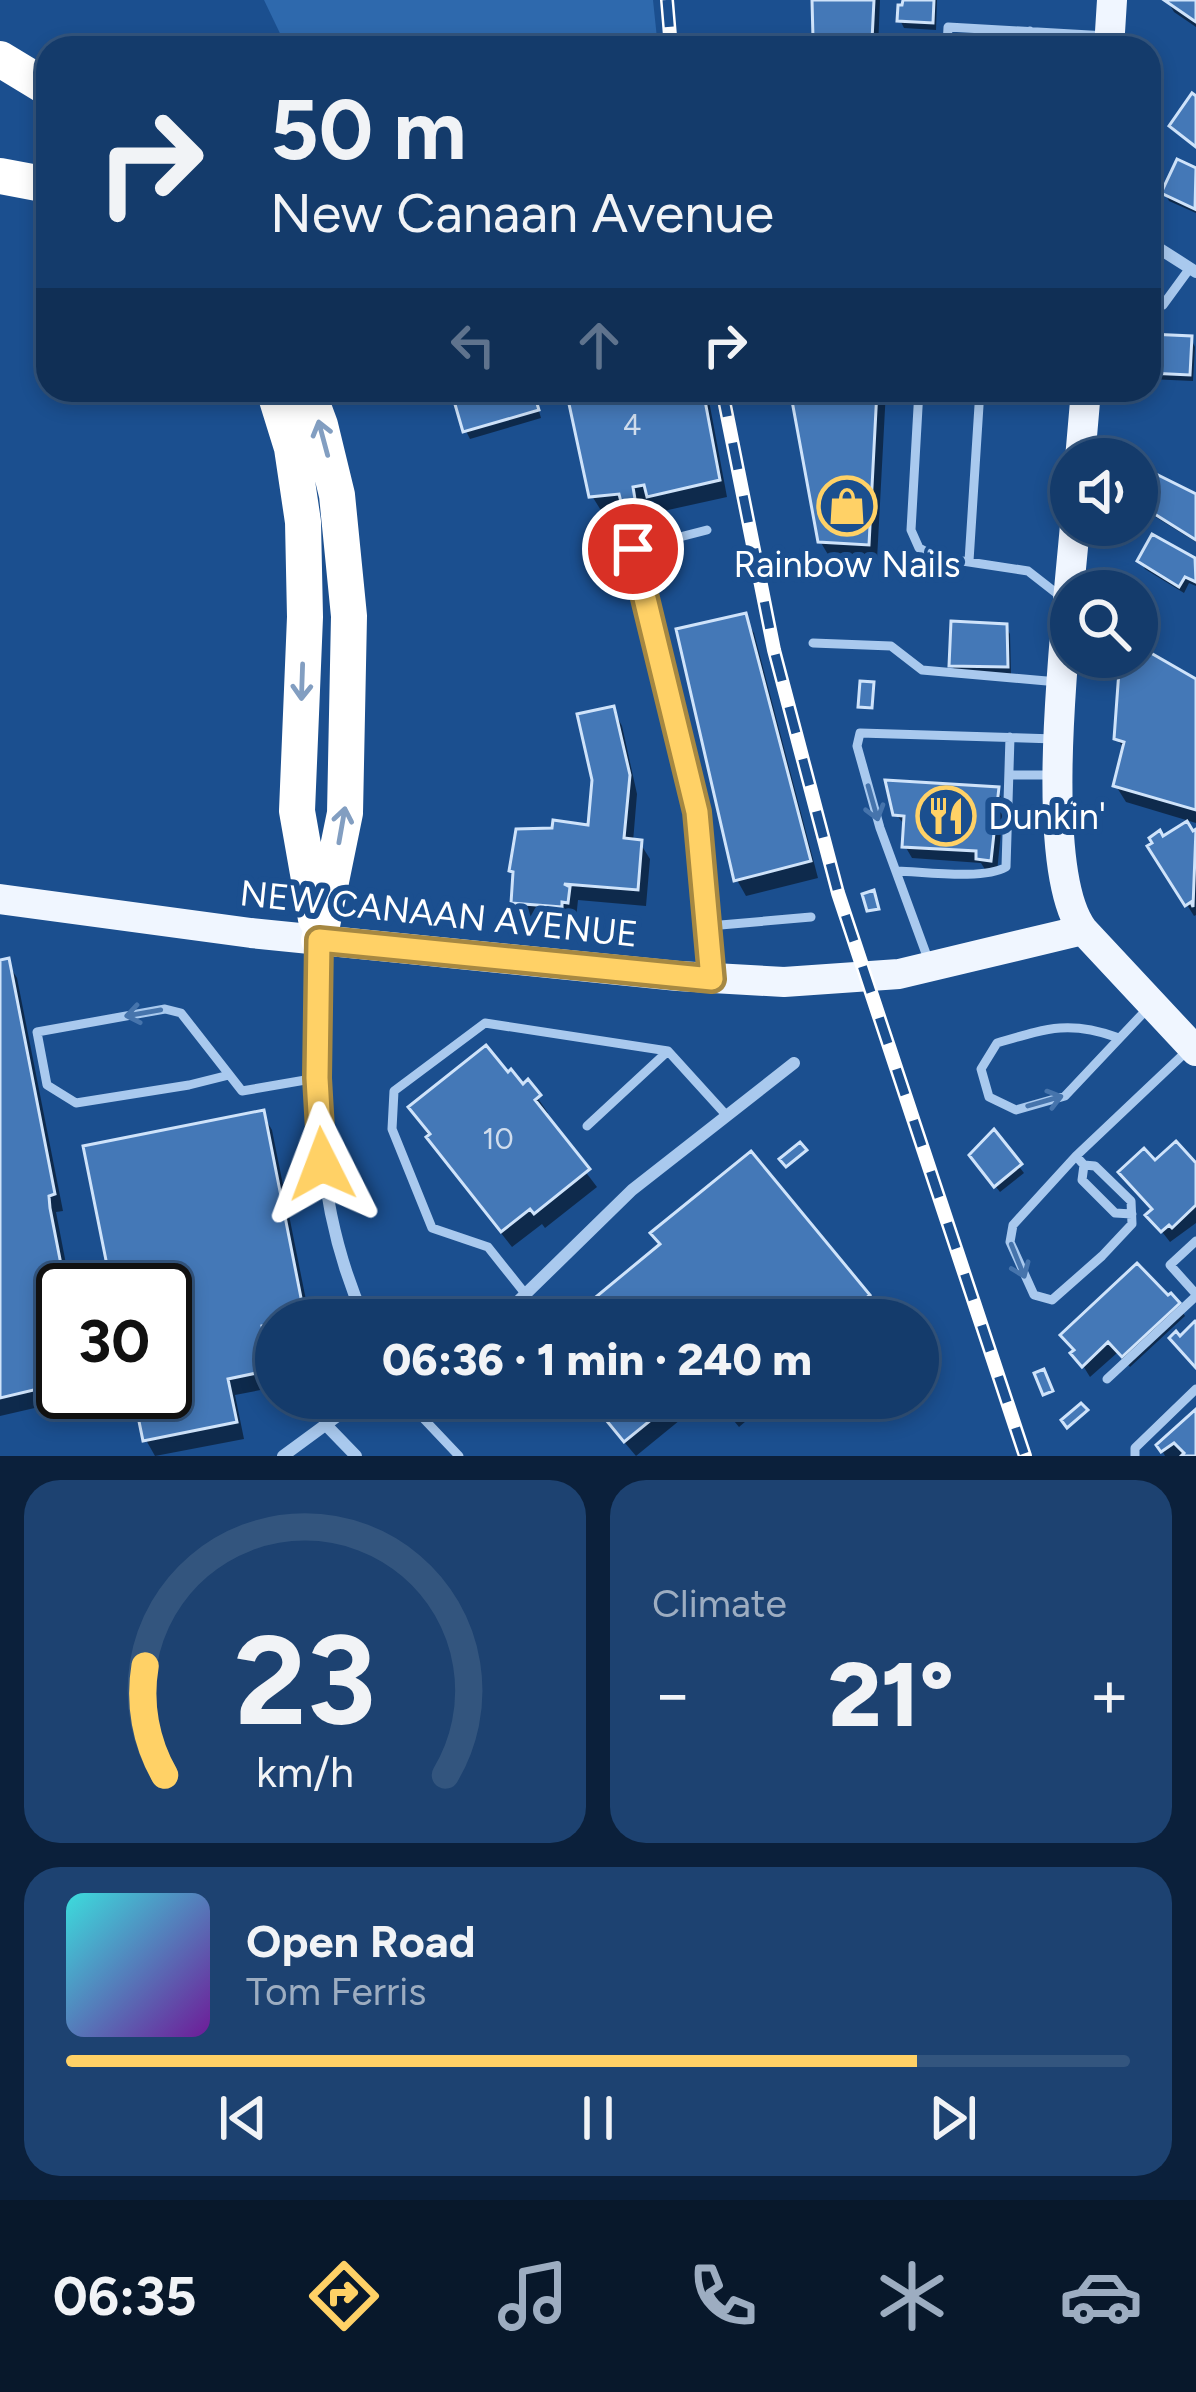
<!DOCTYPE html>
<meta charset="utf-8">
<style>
:root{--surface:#143b6b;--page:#1d4271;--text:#f1f3f6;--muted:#9dadc1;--line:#33557e;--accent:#ffd166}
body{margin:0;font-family:Figtree,sans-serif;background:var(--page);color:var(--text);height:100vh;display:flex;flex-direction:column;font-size:45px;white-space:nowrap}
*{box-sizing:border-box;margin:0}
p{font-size:39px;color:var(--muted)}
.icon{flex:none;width:66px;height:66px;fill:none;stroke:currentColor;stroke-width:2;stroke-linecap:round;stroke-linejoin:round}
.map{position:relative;height:1456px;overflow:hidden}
.drawer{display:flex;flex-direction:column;gap:24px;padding:24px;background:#0b203b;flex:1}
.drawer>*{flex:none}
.banner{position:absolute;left:36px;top:36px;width:1125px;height:366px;border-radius:36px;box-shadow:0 6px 18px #0003,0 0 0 3px var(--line);background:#143b6b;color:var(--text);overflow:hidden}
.buttons{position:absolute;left:1050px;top:438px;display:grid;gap:24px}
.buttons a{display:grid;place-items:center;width:108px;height:108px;border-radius:50%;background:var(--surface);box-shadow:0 6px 18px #0003,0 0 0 3px var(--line);font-size:60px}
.speed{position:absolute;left:36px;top:1263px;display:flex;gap:24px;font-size:60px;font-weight:700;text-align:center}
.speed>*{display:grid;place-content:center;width:156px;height:156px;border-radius:50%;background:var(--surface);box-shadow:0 6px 18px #0003,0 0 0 3px var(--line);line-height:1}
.speed .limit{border:6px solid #111;border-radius:18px;background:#fff;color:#111}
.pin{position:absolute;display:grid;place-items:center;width:102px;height:102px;color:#fff;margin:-51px;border:6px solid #fff;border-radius:50%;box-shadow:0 3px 12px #0007}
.me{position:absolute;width:132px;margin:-66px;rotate:357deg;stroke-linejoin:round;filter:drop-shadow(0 0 9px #0008)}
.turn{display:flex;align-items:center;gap:42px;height:252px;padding:0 36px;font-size:54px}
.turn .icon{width:156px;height:156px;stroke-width:2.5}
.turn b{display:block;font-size:84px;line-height:102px}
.lanes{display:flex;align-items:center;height:114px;padding:0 36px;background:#0003;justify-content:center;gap:60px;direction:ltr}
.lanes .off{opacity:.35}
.big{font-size:90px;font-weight:800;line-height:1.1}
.drawer .widget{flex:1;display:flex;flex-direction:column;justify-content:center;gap:18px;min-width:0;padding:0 42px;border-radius:36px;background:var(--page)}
.drawer .dial{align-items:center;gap:0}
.dial svg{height:312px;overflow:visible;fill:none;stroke:var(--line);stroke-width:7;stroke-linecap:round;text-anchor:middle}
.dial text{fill:var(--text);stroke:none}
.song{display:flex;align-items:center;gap:36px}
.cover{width:144px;height:144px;border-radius:18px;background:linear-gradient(135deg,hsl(180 70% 55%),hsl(280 70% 35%))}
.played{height:12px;border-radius:6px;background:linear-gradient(90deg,var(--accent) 80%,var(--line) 80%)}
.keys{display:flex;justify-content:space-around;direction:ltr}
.heat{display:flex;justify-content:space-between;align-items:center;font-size:66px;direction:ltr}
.drawer .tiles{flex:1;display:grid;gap:24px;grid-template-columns:1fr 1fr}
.widget:last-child{grid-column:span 2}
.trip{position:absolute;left:255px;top:1299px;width:684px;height:120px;border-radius:60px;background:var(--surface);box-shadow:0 6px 18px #0003,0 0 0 3px var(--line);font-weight:800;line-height:120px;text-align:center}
.menu{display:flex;height:192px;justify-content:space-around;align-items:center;background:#08182b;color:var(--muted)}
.menu .icon{width:84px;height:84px}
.menu .active{color:var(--accent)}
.menu b{font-size:54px;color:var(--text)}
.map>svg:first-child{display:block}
</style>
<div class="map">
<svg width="1196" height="1456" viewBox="0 0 1196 1456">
<rect width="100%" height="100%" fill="#1b4f8f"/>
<!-- green -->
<path fill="#2e69ad" d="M264,0H653L658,48H287Z"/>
<!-- shadow -->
<path fill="#0007" d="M816,0H880L878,48H822L816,37Z
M906,0H937L936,30L904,28L900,20Z
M1167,0H1196V27L1174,12Z
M1178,163L1196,172V213L1169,201L1165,193Z
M1149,337L1191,339L1195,347L1193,381L1149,379Z
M477,390H533L541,418L470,439L466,431Z
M569,390H707L727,497L659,512L653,501L640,503L642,515L633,517L629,510L602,512L592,496Z
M794,390H886L877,560L830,558L820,541Z
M1196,498V542L1141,508L1137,500Z
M1154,538L1196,564V586L1189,583L1184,593L1145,569L1140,561Z
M744,617L754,633L818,878L746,896L737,880Z
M1005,626L1010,634L1011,674L956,673L952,665Z
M1137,649L1196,682V823L1126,802L1116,786L1125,752L1117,738L1123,657H1137Z
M613,709L622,726L637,794L633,842L640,843L650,859L646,906L578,900L576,919L570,918V922L524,919L514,902L591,828Z
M997,790L1004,802L997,872L986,871L981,863L912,858L905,846L906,827L896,814Z
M1196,832V915L1194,916L1151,847L1162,840Z
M7,962L17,978L63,1211L56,1212L71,1290H63V1392L91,1395L0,1416V963Z
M507,1076L522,1088L528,1084L548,1113L544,1117L597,1187L545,1228L542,1224L512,1247L439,1154L412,1107Z
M262,1113L272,1130L310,1320H276V1341L270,1343L276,1387L235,1395L244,1439L155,1456L146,1440L136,1392H165V1290H115Z
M993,1133L1024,1173L1000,1192L977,1163Z
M1155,1164L1196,1167V1223L1170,1242L1149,1215L1153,1211L1122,1173Z
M867,1297L877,1313L868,1320H572Z
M1178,1304L1185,1316L1130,1367L1117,1353L1090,1377L1064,1335Z
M587,1398H707L636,1456Z
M715,1398H773L739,1427Z
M1196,1413V1456H1165L1160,1446Z"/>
<!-- building -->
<path fill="#4478b7" stroke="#cfe3fa" stroke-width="3" d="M812,0H874L872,40L813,38Z
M903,0H934L933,23L897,21L898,5H902Z
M1164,0H1196V22L1193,20Z
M1192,93L1196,96V147L1169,126Z
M1177,159L1196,168L1195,209L1161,193Z
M1149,334L1192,336L1190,375L1149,373Z
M466,390H533L539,410L463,432L452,394Z
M566,390H703L720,480L647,497L644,485L633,487L635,499L621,502L619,494L589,497Z
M790,390H877L869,545L818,542Z
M1150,471L1196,494V540L1137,503V494Z
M1152,534L1195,558L1196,582L1185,577L1179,587L1137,561Z
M746,613L811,861L734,881L676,629Z
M951,621L1007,624L1008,667L949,666Z
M1137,645L1196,679V810L1113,786L1124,742L1114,739L1120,657H1137Z
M860,681L874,682L872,708L858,707Z
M614,706L630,775L624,838L642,840L638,890L564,884L570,887L568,903L562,902V907L511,903L513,872L509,871L516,829L552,828L553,820L588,825L592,780L577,714Z
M885,780L999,787L991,861L976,859V851L902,847L904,816L893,815Z
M1187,821L1193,831L1196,829L1193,907L1191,902L1185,906L1147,846L1152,843L1149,838L1160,830L1163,836Z
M874,890L879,909L867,911L862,894Z
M9,958L55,1194L49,1196L50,1208L66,1290H63V1383L0,1398V960Z
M486,1045L508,1072L511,1069L523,1084L528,1079L541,1095L535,1100L590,1169L534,1214L530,1209L501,1232L426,1137L430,1134L408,1107Z
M264,1110L305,1318L276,1320V1323L262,1326L271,1370L228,1379L237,1422L143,1441L133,1392H165V1290H112L83,1146Z
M994,1129L1022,1164L994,1187L969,1155Z
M1176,1141L1196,1163V1205L1172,1228L1169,1225L1161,1232L1145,1215L1152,1209L1118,1172L1144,1148L1155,1160Z
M800,1142L807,1150L786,1167L779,1159Z
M751,1151L870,1295L839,1320H568L660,1244L650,1233Z
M1137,1263L1168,1295L1171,1293L1180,1303L1122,1357L1108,1342L1082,1367L1070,1353L1074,1350L1060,1335Z
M1195,1321H1196V1368L1169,1338L1176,1331L1180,1336Z
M1044,1369L1053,1391L1043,1395L1034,1373Z
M588,1398H678L624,1442Z
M716,1398H744L727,1412Z
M1081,1403L1088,1410L1067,1428L1061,1420Z
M1196,1409V1456H1181L1184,1453L1174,1443L1161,1452L1156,1445Z"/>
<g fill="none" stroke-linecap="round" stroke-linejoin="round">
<!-- service -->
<path stroke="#a9c9ee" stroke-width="9" d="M1030,31L1051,48
M947,48L948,27L1107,36
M1149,304L1163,305L1190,268
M919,390L911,530L919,548L936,557L1028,571L1060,596
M707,530L633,549L697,812L711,974
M969,561L980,390
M813,643L891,646L922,670L1058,682
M1009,775H1052
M898,871C926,872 984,880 1006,867L1010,737
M709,926L811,917
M928,959L880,828L857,746L860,733L1055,739
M1116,1037C1068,1020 1045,1029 997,1043L981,1069L989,1097L1016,1110L1065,1096L1148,1008
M229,1075L189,1085L76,1103L47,1085L37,1032L165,1009L181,1013L242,1091L317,1078
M587,1126L668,1051
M1076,1156L1084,1165L1095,1166L1131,1201L1132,1224L1102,1256L1052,1300L1034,1295L1010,1242L1013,1225L1076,1156L1188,1050
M1084,1165L1082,1180L1115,1213L1132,1214
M1196,1241L1170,1265L1196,1294
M527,1296L488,1247L432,1228L392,1129L394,1091L485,1023L668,1051L727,1116
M1107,1379L1196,1296
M404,1398L459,1456
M1135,1456V1448L1196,1389"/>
<!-- minor -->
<path stroke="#a9c9ee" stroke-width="12" d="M1149,242L1196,272
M319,944C317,1077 309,1196 365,1320
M499,1320L632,1190L794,1063
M326,1425L356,1456
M283,1456L362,1398"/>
<!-- primary -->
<path stroke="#f0f6ff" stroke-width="30" d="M1109,48L1112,0
M1080,459L1086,390
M1075,525C1068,611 1035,866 1083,930L1196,1051
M0,899L251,933L678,976L784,982L899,974L1083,930"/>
<!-- motorway -->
<path stroke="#fff" stroke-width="36" d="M0,59L48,88
M0,176L48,185
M274,390L292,448L303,522L305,617L297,811L316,919
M307,390L320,425L337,495L349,616L345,813L319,940"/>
<!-- rail casing -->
<g stroke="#fff" stroke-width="14">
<path id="rail" d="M667,0L671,48
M722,390L774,650L838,893L1025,1456"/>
</g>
<!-- rail -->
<use href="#rail" stroke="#1b4f8f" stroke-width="9" stroke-dasharray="27" stroke-linecap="butt"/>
</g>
<!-- one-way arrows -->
<defs><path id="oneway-shaft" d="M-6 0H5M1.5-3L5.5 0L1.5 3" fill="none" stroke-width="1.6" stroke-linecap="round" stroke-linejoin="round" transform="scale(3)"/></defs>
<g stroke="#829ec1">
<use href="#oneway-shaft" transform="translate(323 438) rotate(-105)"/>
<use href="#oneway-shaft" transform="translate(302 682) rotate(92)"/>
<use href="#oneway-shaft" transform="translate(342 825) rotate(-80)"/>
</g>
<g stroke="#4674ac">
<use href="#oneway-shaft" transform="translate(873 803) rotate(74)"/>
<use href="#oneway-shaft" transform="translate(143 1013) rotate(170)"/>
<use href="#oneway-shaft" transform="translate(1045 1101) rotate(-16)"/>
<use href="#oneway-shaft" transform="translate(1018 1261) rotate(68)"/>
</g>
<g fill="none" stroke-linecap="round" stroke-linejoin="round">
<!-- route casing -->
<g stroke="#a68842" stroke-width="30">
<path id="route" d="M322,1164L317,1078L319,940L712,979L697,812L633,549"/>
</g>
<!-- route -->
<use href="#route" stroke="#ffd166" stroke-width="21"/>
</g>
<!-- icons -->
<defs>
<g id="shop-ring" transform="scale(3)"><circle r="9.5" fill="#1b4f8f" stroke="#ffd166" stroke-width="1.5"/><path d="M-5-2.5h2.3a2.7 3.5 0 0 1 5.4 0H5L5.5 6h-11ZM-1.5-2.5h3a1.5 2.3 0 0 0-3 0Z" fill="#ffd166"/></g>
<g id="restaurant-ring" transform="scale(3)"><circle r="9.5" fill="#1b4f8f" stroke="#ffd166" stroke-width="1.5"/><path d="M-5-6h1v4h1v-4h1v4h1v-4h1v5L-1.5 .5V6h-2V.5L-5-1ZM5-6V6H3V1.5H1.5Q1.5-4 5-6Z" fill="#ffd166"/></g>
</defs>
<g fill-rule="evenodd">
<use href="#shop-ring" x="847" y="506"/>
<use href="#restaurant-ring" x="946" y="816"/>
</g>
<g text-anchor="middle" stroke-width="12" stroke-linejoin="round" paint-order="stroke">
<!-- number labels -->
<g font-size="30" fill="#d0dded">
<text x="632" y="435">4</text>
<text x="498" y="1149">10</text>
</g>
<!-- poi labels -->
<g font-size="36" fill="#fff" stroke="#1b4f8f">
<text x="847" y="577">Rainbow Nails</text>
<text x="988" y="829" text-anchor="start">Dunkin'</text>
</g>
<!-- street labels -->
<g font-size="36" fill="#fff" stroke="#1b4f8f">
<text transform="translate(439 913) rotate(6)" y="13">NEW CANAAN AVENUE</text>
</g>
</g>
</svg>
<div class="buttons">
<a><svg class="icon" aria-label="sound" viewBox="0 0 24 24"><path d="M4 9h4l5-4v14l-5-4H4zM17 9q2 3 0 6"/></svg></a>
<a><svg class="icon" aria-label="search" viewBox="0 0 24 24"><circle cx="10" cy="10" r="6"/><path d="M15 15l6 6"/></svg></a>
</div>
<div class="speed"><div class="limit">30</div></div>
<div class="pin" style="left:633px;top:549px;background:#d93025"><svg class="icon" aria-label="arrive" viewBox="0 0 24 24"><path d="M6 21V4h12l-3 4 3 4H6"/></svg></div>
<svg class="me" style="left:322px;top:1164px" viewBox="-20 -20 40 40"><path d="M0-17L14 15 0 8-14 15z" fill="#ffd166" stroke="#fff" stroke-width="4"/></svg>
<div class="trip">06:36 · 1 min · 240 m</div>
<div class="banner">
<div class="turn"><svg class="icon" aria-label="right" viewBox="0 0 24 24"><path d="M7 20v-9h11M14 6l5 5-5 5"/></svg><div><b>50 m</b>New Canaan Avenue</div></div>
<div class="lanes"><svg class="icon off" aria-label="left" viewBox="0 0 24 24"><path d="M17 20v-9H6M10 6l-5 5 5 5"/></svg><svg class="icon off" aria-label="ahead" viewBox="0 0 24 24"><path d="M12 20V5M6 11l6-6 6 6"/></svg><svg class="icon" aria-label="right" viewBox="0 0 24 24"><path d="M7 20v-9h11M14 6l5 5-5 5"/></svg></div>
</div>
</div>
<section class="drawer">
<div class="tiles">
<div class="widget dial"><svg viewBox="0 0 100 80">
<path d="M14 69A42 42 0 1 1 86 69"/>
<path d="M14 69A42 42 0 0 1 9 41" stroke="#ffd166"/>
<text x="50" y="56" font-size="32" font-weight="700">23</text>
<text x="50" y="72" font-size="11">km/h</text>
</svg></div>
<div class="widget"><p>Climate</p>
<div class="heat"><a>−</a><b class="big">21°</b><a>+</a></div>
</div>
<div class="widget">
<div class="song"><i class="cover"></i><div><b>Open Road</b><p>Tom Ferris</p></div></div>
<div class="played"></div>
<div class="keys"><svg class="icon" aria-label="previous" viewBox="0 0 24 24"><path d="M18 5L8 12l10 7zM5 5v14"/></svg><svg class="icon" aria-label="pause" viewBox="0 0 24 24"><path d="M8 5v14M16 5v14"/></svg><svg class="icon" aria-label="next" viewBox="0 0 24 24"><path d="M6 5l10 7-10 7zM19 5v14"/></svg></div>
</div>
</div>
</section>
<nav class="menu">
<b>06:35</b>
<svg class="icon active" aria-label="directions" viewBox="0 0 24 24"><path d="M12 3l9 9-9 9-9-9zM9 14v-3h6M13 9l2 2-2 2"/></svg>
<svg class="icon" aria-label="music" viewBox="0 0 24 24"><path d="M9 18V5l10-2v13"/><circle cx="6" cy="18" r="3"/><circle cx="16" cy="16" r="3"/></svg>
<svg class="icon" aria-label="phone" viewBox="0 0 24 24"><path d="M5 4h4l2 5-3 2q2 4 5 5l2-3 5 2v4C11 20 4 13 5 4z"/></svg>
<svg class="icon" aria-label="climate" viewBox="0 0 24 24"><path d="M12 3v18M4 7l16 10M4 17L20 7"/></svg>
<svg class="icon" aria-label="car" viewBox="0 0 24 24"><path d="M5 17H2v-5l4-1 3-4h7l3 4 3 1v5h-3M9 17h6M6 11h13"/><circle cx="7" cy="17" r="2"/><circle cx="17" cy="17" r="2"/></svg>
</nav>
